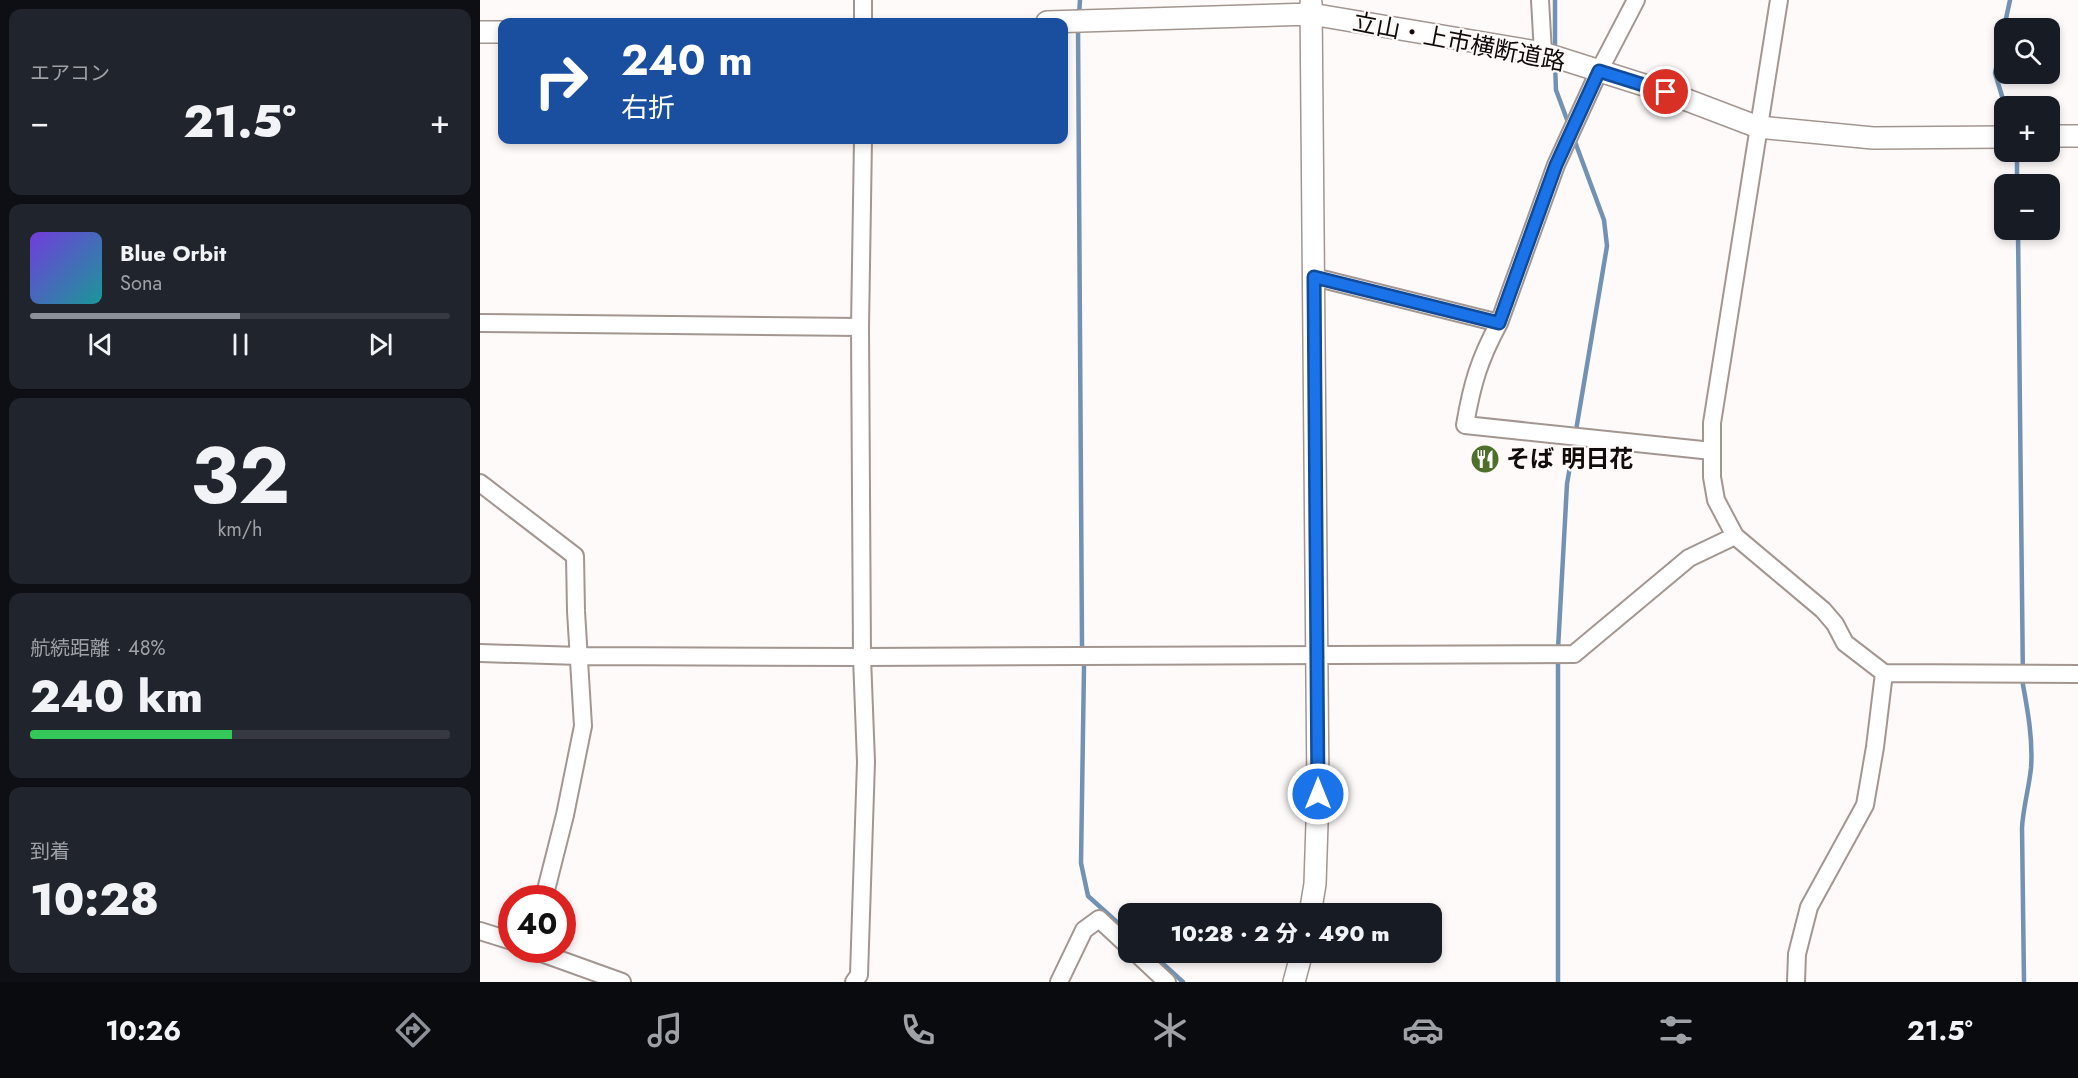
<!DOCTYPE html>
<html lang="ja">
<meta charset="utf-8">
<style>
:root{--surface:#171b24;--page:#20242c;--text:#f1f3f6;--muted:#9ea1a6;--line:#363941;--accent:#8c9099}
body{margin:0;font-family:Jost,"Noto Sans JP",sans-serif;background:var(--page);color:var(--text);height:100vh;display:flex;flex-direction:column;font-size:22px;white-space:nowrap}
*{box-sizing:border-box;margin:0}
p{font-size:20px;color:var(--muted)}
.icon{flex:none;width:33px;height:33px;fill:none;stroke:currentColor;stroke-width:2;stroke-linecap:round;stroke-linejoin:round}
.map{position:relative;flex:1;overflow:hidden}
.sheet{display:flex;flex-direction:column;gap:9px;padding:9px;background:#0d0f14;width:480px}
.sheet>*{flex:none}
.top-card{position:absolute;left:18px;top:18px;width:570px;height:126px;border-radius:12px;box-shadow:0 3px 9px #0003;background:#1a4fa0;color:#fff;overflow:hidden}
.tools{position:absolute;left:1514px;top:18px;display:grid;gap:12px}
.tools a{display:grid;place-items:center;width:66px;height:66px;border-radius:12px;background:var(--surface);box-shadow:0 3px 9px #0003;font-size:30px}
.speed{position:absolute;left:18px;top:885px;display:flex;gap:12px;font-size:30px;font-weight:700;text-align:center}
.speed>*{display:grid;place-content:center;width:78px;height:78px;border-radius:50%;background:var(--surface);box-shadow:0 3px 9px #0003;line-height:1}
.speed .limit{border:9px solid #d22;background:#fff;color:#111}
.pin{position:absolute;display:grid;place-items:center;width:51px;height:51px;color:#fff;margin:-26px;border:3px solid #fff;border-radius:50%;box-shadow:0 2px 6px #0007}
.me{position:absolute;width:66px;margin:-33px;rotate:0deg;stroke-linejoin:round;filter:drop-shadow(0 0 4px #0008)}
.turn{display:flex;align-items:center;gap:21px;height:126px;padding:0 24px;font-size:27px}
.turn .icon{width:78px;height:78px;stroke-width:2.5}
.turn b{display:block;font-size:42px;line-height:51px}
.big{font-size:45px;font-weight:800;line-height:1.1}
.sheet .widget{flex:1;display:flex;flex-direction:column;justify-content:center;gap:9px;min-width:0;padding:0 21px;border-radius:12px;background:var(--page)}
.sheet .dial{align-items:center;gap:0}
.dial b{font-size:78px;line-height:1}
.song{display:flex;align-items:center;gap:18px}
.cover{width:72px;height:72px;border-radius:9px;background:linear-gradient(135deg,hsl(260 70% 55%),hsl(180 70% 35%))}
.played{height:6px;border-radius:3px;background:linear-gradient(90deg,var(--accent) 50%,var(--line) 50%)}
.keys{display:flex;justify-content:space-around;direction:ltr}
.heat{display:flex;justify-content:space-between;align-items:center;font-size:33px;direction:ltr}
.charge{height:9px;border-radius:4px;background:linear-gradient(90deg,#34c759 48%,var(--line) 0)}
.trip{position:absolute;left:638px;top:903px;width:324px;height:60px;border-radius:12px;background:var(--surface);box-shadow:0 3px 9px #0003;font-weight:800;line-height:60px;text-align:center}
.dock{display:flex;height:96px;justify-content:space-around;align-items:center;background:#090b0e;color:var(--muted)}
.dock .icon{width:42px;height:42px}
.dock .active{color:var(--accent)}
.dock b{font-size:27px;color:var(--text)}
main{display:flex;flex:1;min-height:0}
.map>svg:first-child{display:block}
</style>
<main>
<section class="sheet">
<div class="widget"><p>エアコン</p>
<div class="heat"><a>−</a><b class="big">21.5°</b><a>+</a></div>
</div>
<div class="widget">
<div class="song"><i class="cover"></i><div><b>Blue Orbit</b><p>Sona</p></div></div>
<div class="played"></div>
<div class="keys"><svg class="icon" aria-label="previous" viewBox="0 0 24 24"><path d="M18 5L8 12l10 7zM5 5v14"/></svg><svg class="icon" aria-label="pause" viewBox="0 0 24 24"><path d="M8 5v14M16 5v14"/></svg><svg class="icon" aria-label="next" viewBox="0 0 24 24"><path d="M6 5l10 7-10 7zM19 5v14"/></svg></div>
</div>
<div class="widget dial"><b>32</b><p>km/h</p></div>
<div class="widget"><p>航続距離 · 48%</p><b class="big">240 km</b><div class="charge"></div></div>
<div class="widget"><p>到着</p><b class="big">10:28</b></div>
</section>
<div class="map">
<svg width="1598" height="982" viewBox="0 0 1598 982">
<rect width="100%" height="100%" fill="#fdfaf9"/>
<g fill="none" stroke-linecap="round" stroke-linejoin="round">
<!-- stream -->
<path stroke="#7292b3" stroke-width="4.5" d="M1075,0V50
M599,15L600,0
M598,27L602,645L604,667L601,863L608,896L648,932
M1524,28L1530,0
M1524,30L1515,73L1525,106
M1075,64L1076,90L1089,125
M1537,152V184
M1538,230L1543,685C1548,712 1553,740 1551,768C1549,788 1543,808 1542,828L1544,982
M1078,649L1087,484L1127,246L1124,220L1094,139
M1078,658V982
M670,952L703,982"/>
<!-- minor casing -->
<g stroke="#a39690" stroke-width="20">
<path id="minor" d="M383,0V22
M1060,0L1063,53
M1299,0L1232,423V477L1236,500L1255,536L1343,610L1355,624L1365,643L1404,673L1598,674
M834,277L1019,323C999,360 992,384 985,425L1232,451
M0,323L380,327
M1019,323L1076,165L1119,71L1156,0
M0,483L95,556L96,611L103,726L85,815L66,890L60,898
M0,653L100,656L382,657L1094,654L1209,558L1255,536
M0,931L32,941
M53,950L142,982
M655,952L687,982
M374,982L379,975L386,762L382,657L380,327L383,140
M579,982L604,930L619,919L648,946
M1316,982L1317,954L1329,907L1385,805L1395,747L1404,673"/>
</g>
<!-- tertiary casing -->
<g stroke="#a39690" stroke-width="24">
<path id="tertiary" d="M567,22L831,14L1063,53L1186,92L1278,127L1393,138L1524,137
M0,32H22
M1569,136H1598
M830,914L835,884L838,793L831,3
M814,982L822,952"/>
</g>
<!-- minor -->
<use href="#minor" stroke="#fff" stroke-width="16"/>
<!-- tertiary -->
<use href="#tertiary" stroke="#fff" stroke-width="21"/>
</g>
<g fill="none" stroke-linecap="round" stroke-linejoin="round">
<!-- route casing -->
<g stroke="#114b97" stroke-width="15">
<path id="route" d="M838,794L834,277L1019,323L1076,165L1119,71L1186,92"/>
</g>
<!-- route -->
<use href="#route" stroke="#1a73e8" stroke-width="10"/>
</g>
<!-- icons -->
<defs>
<g id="restaurant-disc" transform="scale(1.5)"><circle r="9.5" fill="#4d712b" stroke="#fdfaf9"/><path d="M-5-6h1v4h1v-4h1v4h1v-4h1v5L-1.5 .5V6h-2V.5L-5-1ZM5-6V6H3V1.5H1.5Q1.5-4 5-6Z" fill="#fff"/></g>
</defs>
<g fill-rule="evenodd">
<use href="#restaurant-disc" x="1005" y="459"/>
</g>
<g text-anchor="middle" stroke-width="4.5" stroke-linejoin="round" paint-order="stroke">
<!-- street labels -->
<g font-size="24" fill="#110c0a" stroke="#fdfaf9">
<text transform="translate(979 42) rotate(11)" y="8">立山・上市横断道路</text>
</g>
<!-- poi labels -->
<g font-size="24" font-weight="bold" fill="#110c0a" stroke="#fdfaf9" text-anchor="start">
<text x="1026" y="467">そば 明日花</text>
</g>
</g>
</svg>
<div class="tools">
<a><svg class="icon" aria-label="search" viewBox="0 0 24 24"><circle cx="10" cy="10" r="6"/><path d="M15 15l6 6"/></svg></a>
<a>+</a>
<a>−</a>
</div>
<div class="speed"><div class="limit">40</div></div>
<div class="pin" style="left:1186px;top:92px;background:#d93025"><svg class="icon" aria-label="arrive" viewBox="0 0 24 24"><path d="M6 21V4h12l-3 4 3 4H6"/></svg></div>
<svg class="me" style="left:838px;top:794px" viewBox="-20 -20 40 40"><circle r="17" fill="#1a73e8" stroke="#fff" stroke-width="3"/><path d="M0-11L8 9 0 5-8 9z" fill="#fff"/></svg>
<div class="trip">10:28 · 2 分 · 490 m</div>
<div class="top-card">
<div class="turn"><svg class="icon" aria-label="right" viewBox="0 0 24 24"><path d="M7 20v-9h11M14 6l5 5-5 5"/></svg><div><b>240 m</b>右折</div></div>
</div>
</div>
</main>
<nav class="dock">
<b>10:26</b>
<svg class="icon active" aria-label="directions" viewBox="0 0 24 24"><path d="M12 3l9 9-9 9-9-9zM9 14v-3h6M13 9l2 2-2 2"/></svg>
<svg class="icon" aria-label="music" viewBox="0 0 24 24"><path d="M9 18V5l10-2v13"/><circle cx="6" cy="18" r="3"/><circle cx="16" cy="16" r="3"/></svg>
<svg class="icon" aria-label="phone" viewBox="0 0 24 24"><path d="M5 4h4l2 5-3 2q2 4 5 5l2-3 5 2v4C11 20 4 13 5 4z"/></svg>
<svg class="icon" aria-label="climate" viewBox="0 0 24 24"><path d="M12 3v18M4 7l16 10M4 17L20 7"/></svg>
<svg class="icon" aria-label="car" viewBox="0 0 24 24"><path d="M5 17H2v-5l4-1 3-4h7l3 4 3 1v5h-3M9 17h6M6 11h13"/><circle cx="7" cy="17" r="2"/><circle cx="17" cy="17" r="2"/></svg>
<svg class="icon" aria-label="filters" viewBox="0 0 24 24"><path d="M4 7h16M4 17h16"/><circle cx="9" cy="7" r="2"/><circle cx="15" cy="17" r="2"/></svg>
<b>21.5°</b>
</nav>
